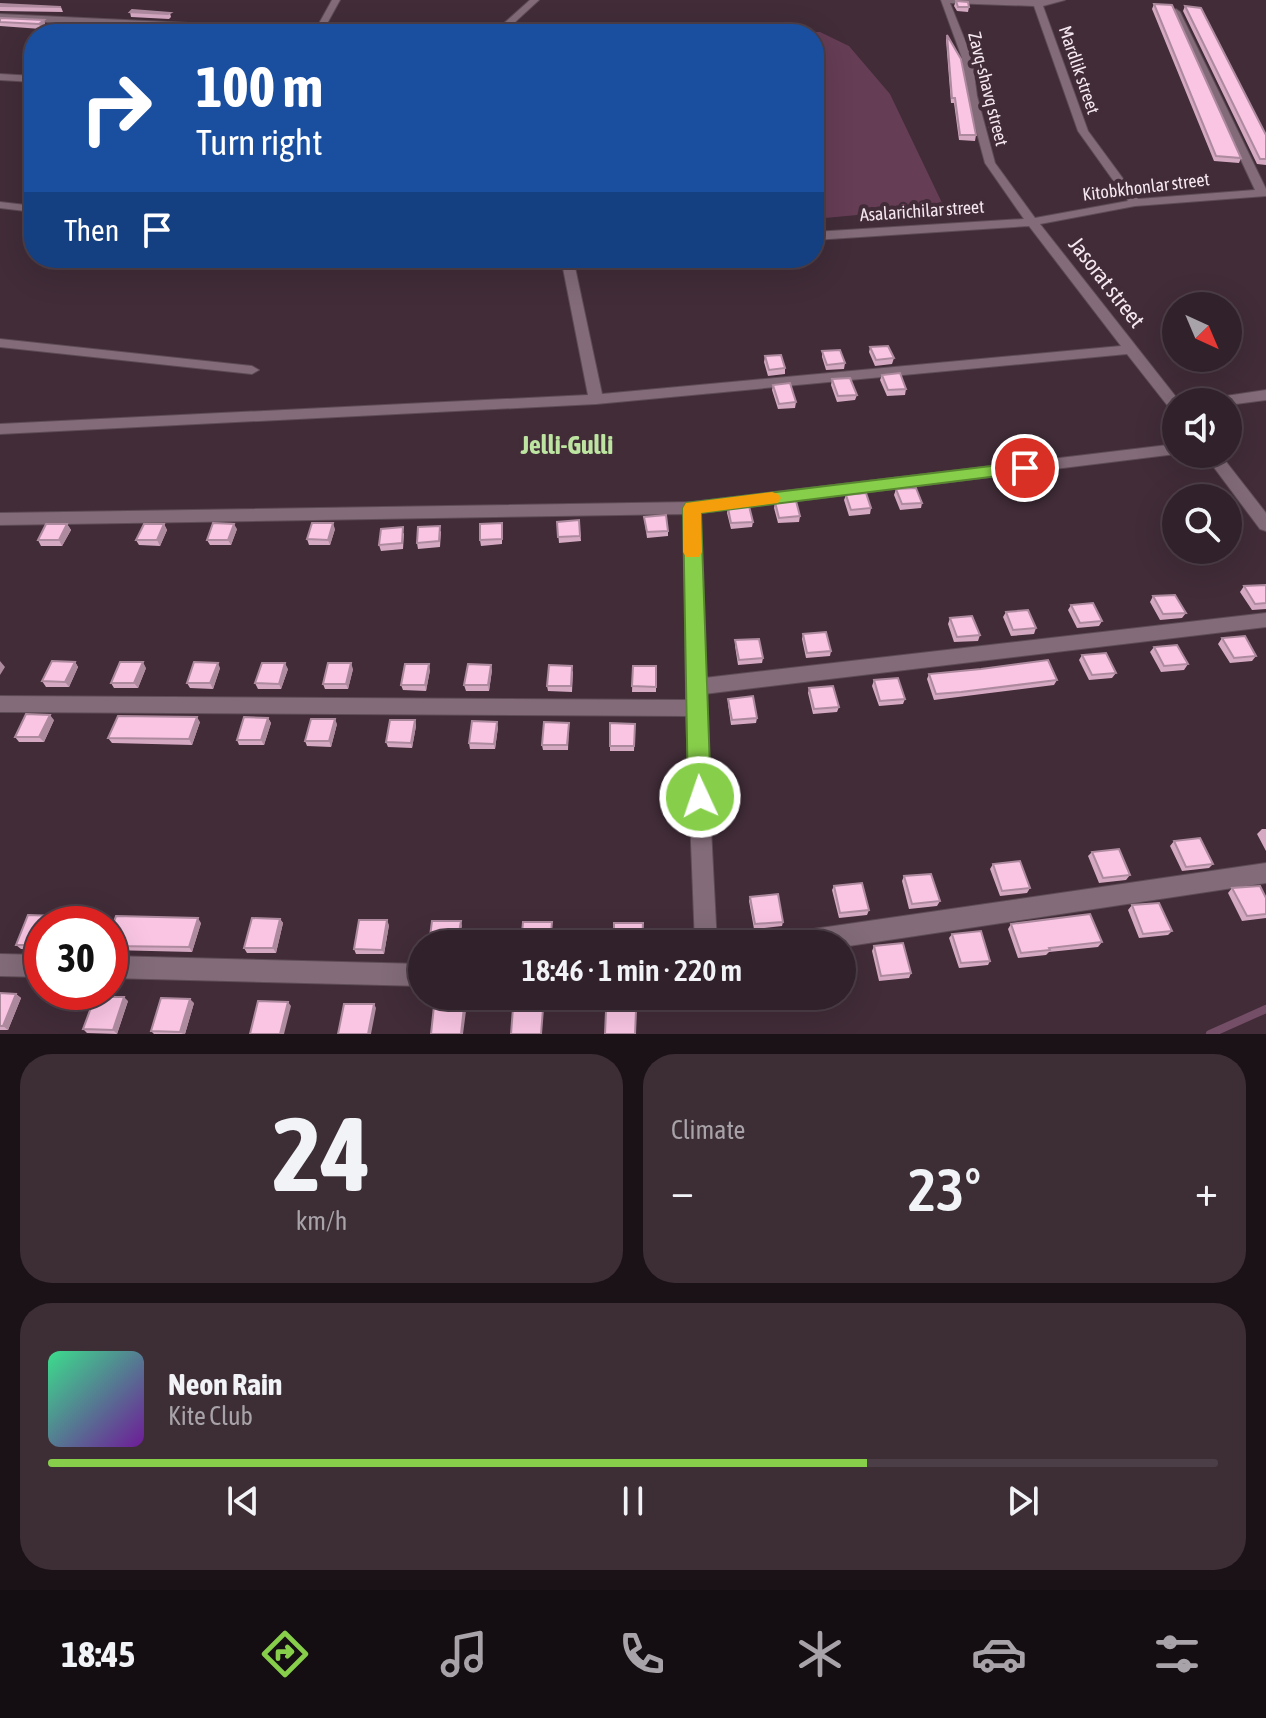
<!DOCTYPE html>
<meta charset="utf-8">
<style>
:root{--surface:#31212a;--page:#3d2e36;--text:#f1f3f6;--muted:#a8a3a8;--line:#4c3e47;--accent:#87cf4a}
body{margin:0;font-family:"Asap Condensed",sans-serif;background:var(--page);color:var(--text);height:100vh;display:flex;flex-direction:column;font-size:30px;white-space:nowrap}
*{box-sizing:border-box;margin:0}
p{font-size:26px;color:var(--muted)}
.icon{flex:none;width:44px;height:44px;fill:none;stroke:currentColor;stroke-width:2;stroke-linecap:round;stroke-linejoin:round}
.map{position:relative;height:1034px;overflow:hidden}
.panel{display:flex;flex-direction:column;gap:20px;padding:20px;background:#1b1217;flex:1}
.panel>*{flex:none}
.top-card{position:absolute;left:24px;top:24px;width:800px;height:244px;border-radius:32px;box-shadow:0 8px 32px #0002,0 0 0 2px var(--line);background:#1a4fa0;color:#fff;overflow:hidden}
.needle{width:52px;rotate:136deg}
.buttons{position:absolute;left:1162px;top:292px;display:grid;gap:16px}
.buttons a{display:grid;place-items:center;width:80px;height:80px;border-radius:50%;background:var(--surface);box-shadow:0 8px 32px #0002,0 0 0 2px var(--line);font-size:40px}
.speed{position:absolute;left:24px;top:906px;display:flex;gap:16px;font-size:40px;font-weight:700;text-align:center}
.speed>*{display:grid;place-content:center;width:104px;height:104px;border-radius:50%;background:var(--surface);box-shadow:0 8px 32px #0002,0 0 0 2px var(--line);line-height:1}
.speed .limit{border:12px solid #d22;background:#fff;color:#111}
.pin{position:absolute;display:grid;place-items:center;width:68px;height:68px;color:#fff;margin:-34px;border:4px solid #fff;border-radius:50%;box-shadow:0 2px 8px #0007}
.me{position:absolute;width:88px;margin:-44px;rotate:357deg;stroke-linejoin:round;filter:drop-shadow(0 0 6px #0008)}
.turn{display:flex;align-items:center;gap:28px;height:168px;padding:0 40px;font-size:36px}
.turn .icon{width:104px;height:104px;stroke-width:2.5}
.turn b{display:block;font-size:56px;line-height:68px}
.then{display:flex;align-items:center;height:76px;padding:0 40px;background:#0003;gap:16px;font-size:30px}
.big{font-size:60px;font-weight:600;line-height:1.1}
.panel .widget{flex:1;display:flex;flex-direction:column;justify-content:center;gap:12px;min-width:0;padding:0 28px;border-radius:32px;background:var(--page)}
.panel .dial{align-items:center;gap:0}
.dial b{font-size:104px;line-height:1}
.song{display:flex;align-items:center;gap:24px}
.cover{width:96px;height:96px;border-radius:12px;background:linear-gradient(135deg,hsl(150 70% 55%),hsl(280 70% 35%))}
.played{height:8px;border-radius:4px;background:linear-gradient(90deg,var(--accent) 70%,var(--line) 70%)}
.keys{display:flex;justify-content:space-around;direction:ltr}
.heat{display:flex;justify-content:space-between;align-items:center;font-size:44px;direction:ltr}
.panel .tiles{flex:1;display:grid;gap:20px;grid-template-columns:1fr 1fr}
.widget:last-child{grid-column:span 2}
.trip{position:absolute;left:408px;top:930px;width:448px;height:80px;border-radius:40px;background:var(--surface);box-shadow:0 8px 32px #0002,0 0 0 2px var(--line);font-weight:600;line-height:80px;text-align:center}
.dock{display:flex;height:128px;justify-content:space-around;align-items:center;background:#140d11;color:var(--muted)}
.dock .icon{width:56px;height:56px}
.dock .active{color:var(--accent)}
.dock b{font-size:36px;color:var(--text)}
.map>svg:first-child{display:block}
</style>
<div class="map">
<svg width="1266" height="1034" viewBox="0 0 1266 1034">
<rect width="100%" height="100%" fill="#412c38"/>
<!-- green -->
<path fill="#653d55" d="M625,26L728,32H820L849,46L890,94L944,207L814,219V34H618Z"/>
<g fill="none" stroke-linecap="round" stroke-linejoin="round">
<!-- stream -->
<path stroke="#744d67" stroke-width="8" d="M1210,1034L1266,1009"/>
<!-- minor casing -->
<g stroke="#5d4b55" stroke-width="2">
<path id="minor" d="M332,0H340L324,29L366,31L371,34H307L0,20V14L316,29Z
M530,0H539L502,34H492Z
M941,0H1065L1043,6L1088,131L1138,199L1255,190L1172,12L1176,9L1180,12L1266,189V196L1135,206L1040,224L1180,402H1176V412L1171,410L1127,354L596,404L0,434V424L588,395L561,258H573L602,394L1121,346L1029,226L814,240V232L1024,219L985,163L967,96L962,58ZM950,3L1034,6L1078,131L1128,201L1035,218L995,163L977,96L972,58Z
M0,74L34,76V82L0,80Z
M0,202L34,206V212L0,208Z
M0,339L252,366L259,370L252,374L0,347Z
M1266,390V400L1228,405V402H1212L1219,397Z
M1176,444V454L700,513L704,678L1266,613V627L704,694L717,944H695L686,716L0,712V696L686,700L684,514L0,525V513L692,502Z
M1204,454H1220L1266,513V531L1260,529Z
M1266,863V883L842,947V944H775L778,936L786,933Z
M0,954L42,955V977L0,976Z
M110,956L422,964V986L110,978Z"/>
</g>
<!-- minor -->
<use href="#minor" fill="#836b79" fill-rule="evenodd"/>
</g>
<!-- wall -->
<path fill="#d6a9c3" d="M956,1L969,7L968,12L957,11L954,6Z
M0,4L61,7L63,12L0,11Z
M1154,4L1241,158L1239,163L1214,161L1152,9Z
M1185,6L1266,135V165L1257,164L1183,11Z
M130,12L170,13L171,17L169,19L131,17Z
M0,18L44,20L45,25L41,29L0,26Z
M112,27L157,30L152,34L114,32Z
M947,35L976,135L975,141L959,140L954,103H951L946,40Z
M983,96L1007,138L1006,143L992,142L982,101Z
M400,258L393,269L346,265L345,260Z
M870,347L894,358L892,364L875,366L869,352Z
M822,351L845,363L844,369L826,370L822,357Z
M765,356L785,368V374L768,376L764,362Z
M882,375L906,389L905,395L887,396L880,380Z
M832,379L857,395L855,400L837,402L831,385Z
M773,385L796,402L795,408L778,409L772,390Z
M896,489L922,503L921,508L900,510L894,495Z
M846,495L871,508L870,514L849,516L844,500Z
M775,502L800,516L799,522L778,523L774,508Z
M728,508L753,522L752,527L731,529L727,513Z
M644,517L668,531V536L647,538Z
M579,520L581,541L559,543L557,522Z
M502,523V544L481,546L480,540Z
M67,524L71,530L62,546H41L38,540Z
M164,524L167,530L160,546L139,545L136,540Z
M237,529L231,545H210L207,540Z
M335,529L330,545H309L307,539Z
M441,531L440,547L418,549L417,543Z
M404,533L403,549L381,551L379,545Z
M1266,585V609L1252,610L1240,592L1244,586Z
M1153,596L1186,613L1182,618L1160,620L1150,602Z
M1071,605L1102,621L1099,626L1077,628L1068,610Z
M1006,612L1036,628L1034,634L1011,636L1003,617Z
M950,618L980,635L978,641L954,642L948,624Z
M803,634L831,651L830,656L806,658L802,639Z
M1222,638L1256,656L1252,661L1230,663L1218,644Z
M735,640L763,658L762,663L738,665L735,646Z
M1154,647L1188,664L1184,670L1161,672L1150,652Z
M1082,655L1116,673L1112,678L1089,680L1079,660Z
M75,662L78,667L69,687H46L42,681Z
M633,666H656V692H632Z
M146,668L138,688H114L111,683Z
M220,668L213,689L190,688L187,683Z
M288,669L281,689H258L255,683Z
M353,669L348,689H325L323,684Z
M430,670L426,691L403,690L401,685Z
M492,670L489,691H466L464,685Z
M573,671L572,692L548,691L547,686Z
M929,674L1057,680L1054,685L934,700L927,679Z
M874,680L905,699L903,704L879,706L872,686Z
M809,688L839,707L837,712L813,714L808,693Z
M728,699L757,718L756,723L731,725L728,704Z
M268,718L271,723L264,745H239L237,740Z
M54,720L44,742H19L15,737Z
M415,720L416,726L412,748L388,747L386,742Z
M200,722L192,745L112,743L108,738Z
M569,723L568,750H543L542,745Z
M610,723L635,724L634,751H610Z
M337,724L331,747L307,746L305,741Z
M498,727L495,749H470L469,743Z
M1262,829H1266V851L1257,834Z
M1174,841L1213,864L1209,868L1182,871L1170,846Z
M1092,852L1130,875L1126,880L1099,883L1088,856Z
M993,864L1030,888L1027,893L1000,896L990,869Z
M904,876L940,901L937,906L909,909L902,881Z
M834,886L869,910L867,915L839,918L832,890Z
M1232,888L1266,898V918L1242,921L1228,893Z
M750,897L783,922L782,926L754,929L749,901Z
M1132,905L1172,931L1168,935L1139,938L1128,910Z
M28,915L56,916L61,920L59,924H42V950L21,949L16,945Z
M280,919L283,923L276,953H247L244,948Z
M201,923L192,952L110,950V934Z
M1011,924L1102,942L1098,947L1049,952L1046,955L1018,958L1008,929Z
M389,925L384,954H356L354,949Z
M952,934L990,961L988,965L959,968L949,938Z
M874,946L911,973L909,978L879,981L872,951Z
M0,993L16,994L21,998L8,1030H0Z
M745,996H778L776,1000L746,1003Z
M128,1001L117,1034L87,1033L83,1029Z
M194,1003L185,1034H154L151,1031Z"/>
<!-- shaded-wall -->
<path fill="#ae8a9f" d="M44,20L45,25L41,29L39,24Z
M155,25L157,30L151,34L150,30Z
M396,258H400L393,269L392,264Z
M333,523L335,529L330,545L328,540Z
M67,524L71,530L62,546L59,540Z
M164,524L167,530L160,546L157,540Z
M234,524L237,529L231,545L228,540Z
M0,661L5,667L0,675Z
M75,662L78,667L69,687L65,682Z
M143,662L146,668L138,688L134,683Z
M218,663L220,668L213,689L210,683Z
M285,663L288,669L281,689L279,684Z
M351,663L353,669L348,689L346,684Z
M429,664L430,670L426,691L425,685Z
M491,665L492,670L489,691L488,685Z
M50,715L54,720L44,742L39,737Z
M197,717L200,722L192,745L189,739Z
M268,718L271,723L264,745L261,740Z
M335,719L337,724L331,747L329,741Z
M415,720L416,726L412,748L411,743Z
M497,722L498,727L495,749L494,744Z
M56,916L61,920L59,924H53Z
M198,918L201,923L192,952L189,947Z
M280,919L283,923L276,953L273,948Z
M387,920L389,925L384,954L382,950Z
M461,921L462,926L459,944H457Z
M16,994L21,998L8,1030L3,1026Z
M124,997L128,1001L117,1034L113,1030Z
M190,999L194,1003L185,1034H183L180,1032Z
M288,1002L291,1006L284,1034H280Z
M374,1004L376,1008L371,1034H368Z
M464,1007L466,1011L463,1034H461Z"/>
<!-- building -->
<path fill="#f9c5e3" stroke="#ae8a9f" stroke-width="2" d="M956,1L968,2L969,7H958Z
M0,4L61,7L0,6Z
M1154,4L1172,5L1241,158L1216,156Z
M1185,6L1201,8L1266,135V159H1260Z
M132,10L170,13L168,14L130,12Z
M0,18L44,20L39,24L0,22Z
M116,24L155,25L150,30L112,27Z
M947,35L961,59L976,135H960L955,98H952Z
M983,96L1007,138L994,137Z
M346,258H396L392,264L345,260Z
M888,346L894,358L876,360L870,347Z
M840,350L845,363L827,365L822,351Z
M781,355L785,368L769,370L765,356Z
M900,373L906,389L888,390L882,375Z
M850,378L857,395L838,396L832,379Z
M790,383L796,402L779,404L773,385Z
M916,488L922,503L902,504L896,489Z
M866,493L871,508L851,510L846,495Z
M796,501L800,516L779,518L775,502Z
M749,506L753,522L731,523L728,508Z
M666,515L668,531L647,532L644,517Z
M579,520L580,536L558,537L557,522Z
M213,523L234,524L228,540H207Z
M312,523H333L328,540L307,539Z
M502,523V539L480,540V524Z
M46,524H67L59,540H38Z
M144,524H164L157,540H136Z
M440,526L439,541L417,543L418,527Z
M403,527L402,543L379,545L381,529Z
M1266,585V603L1255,604L1244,586Z
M1175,595L1186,613L1163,614L1153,596Z
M1093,603L1102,621L1080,623L1071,605Z
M1028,610L1036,628L1013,630L1006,612Z
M972,616L980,635L957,637L950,618Z
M826,632L831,651L807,653L803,634Z
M1245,636L1256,656L1234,658L1222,638Z
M759,639L763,658L739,660L735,640Z
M1177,645L1188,664L1164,666L1154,647Z
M1106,653L1116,673L1092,675L1082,655Z
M1048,660L1057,680L961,692L936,694L929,674L981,669Z
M52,661L75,662L65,682L42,681Z
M120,662H143L134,683H111Z
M194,662L218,663L210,683H187Z
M262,663H285L279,684L255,683Z
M328,663H351L346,684H323Z
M405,664H429L425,685H401Z
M468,664L491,665L488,685H464Z
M549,665L572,666L571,686H547Z
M633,666H656V687L632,686Z
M898,678L905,699L880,701L874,680Z
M833,686L839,707L814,709L809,688Z
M753,696L757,718L732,720L728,699Z
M26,714L50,715L39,737H15Z
M118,716L197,717L189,739L108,738Z
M244,717L268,718L261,740H237Z
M311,719H335L329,741H305Z
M390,720H415L411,743L386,742Z
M472,721L497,722L494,744L469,743Z
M544,722L569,723L567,745H542Z
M610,723L635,724L634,746H610Z
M1200,838L1213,864L1186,867L1174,841Z
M1119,849L1130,875L1103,878L1092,852Z
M1020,861L1030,888L1002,891L993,864Z
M931,874L940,901L912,904L904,876Z
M862,883L869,910L840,913L834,886Z
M1260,886L1266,898V914L1247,916L1232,888Z
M778,894L783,922L755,924L750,897Z
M1159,903L1172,931L1143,934L1132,905Z
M1090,914L1102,942L1049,948L1050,950L1021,953L1011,924Z
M28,915L56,916L53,924H42V945H16Z
M116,916L198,918L189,947L110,946V934Z
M252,918L280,919L273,948H244Z
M359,920H387L382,950L354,949Z
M432,921H461L457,944H429Z
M523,922H552L550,944H521Z
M614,923H643L642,944H614Z
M981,931L990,961L961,963L952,934Z
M903,943L911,973L881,976L874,946Z
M0,993L16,994L3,1026H0Z
M747,996H775L747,999Z
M95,997H124L113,1030L83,1029Z
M161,998L190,999L180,1032L151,1031Z
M258,1001L288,1002L280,1034H250Z
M344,1004H374L368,1034H338Z
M434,1006L464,1007L461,1034H431Z
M513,1008L543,1009L541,1034H511Z
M606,1011H636L635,1034H605Z"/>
<!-- route -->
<path fill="#87cf4a" stroke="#588730" stroke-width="2" d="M1025,462L1031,463L1034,468L1031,472L701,513L711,797L708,804L700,807L692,804L688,797L683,508L686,503Z"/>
<!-- slow -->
<path fill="#f59e0b" d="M772,492L778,494L781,498L778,503L701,513L702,552L699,557H686L683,552V508L686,503Z"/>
<g text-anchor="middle" stroke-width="8" stroke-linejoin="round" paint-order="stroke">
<!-- far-street labels -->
<g font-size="18" fill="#f5e7ef" stroke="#412c38">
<text transform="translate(1079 70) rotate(71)" y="6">Mardlik street</text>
<text transform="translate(988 89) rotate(76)" y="6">Zavq-shavq street</text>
<text transform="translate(1146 187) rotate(-7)" y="6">Kitobkhonlar street</text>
<text transform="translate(922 211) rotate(-4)" y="6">Asalarichilar street</text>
</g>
<!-- street labels -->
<g font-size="22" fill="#f5e7ef" stroke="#412c38">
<text transform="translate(1107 282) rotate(52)" y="8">Jasorat street</text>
</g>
<!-- quarter labels -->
<g font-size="26" font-weight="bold" fill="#bde5a1" stroke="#412c38">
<text x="567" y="454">Jelli-Gulli</text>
</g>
</g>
</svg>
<div class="buttons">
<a><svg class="needle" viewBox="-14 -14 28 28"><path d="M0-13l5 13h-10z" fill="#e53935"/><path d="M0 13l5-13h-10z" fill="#a8a3a8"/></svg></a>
<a><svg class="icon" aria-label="sound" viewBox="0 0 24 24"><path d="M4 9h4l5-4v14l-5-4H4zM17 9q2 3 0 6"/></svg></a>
<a><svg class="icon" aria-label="search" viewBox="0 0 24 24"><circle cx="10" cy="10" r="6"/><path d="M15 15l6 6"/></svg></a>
</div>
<div class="speed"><div class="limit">30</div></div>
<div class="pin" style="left:1025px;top:468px;background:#d93025"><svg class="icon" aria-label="arrive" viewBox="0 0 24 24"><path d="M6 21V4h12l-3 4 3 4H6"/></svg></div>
<svg class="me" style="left:700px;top:797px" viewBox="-20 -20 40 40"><circle r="17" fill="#87cf4a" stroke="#fff" stroke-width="3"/><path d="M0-11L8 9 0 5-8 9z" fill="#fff"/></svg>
<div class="trip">18:46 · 1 min · 220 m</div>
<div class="top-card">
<div class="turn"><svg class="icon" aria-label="right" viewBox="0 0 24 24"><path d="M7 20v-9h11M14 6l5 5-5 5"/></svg><div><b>100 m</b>Turn right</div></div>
<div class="then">Then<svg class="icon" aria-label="arrive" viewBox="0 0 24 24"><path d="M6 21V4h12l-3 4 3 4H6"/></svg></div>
</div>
</div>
<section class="panel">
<div class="tiles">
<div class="widget dial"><b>24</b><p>km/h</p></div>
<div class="widget"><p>Climate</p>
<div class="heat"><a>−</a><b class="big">23°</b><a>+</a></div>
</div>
<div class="widget">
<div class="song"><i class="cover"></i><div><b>Neon Rain</b><p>Kite Club</p></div></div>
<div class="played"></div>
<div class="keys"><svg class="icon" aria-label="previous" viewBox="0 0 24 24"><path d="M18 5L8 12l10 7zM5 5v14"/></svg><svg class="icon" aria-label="pause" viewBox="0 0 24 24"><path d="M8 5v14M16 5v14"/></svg><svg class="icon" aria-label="next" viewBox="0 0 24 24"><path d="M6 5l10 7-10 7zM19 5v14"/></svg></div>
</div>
</div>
</section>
<nav class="dock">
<b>18:45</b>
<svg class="icon active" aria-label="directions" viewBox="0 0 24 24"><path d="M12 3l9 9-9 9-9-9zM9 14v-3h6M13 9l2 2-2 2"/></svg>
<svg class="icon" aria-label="music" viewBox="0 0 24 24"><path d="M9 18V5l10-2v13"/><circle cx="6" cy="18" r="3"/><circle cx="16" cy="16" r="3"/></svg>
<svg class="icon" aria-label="phone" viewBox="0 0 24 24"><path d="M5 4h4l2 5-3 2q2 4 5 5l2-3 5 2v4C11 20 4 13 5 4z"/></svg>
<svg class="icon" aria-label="climate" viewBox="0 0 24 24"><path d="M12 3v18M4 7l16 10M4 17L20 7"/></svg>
<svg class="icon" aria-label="car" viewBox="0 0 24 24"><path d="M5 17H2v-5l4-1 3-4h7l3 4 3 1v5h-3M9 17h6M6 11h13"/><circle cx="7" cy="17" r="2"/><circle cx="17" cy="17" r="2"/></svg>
<svg class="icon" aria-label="filters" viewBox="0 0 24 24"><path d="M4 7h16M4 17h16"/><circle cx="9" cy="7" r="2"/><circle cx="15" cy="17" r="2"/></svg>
</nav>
